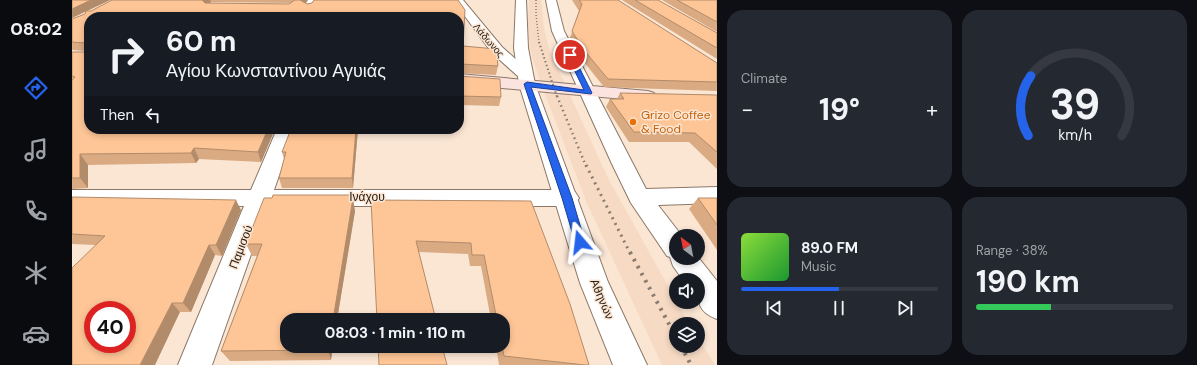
<!DOCTYPE html>
<meta charset="utf-8">
<style>
:root{--surface:#171b24;--page:#242831;--text:#f1f3f6;--muted:#9ea1a6;--line:#363941;--accent:#2563eb}
body{margin:0;font-family:"DM Sans",sans-serif;background:var(--page);color:var(--text);height:100vh;display:flex;flex-direction:column;font-size:15px;white-space:nowrap}
*{box-sizing:border-box;margin:0}
p{font-size:13px;color:var(--muted)}
.icon{flex:none;width:22px;height:22px;fill:none;stroke:currentColor;stroke-width:2;stroke-linecap:round;stroke-linejoin:round}
.map{position:relative;flex:1;overflow:hidden}
.side{display:flex;flex-direction:column;gap:10px;padding:10px;background:#0d0f14;width:480px}
.side>*{flex:none}
.guide{position:absolute;left:12px;top:12px;width:380px;height:122px;border-radius:16px;box-shadow:0 2px 6px #0003;background:#171b24;color:var(--text);overflow:hidden}
.needle{width:26px;rotate:328deg}
.buttons{position:absolute;left:597px;top:229px;display:grid;gap:8px}
.buttons a{display:grid;place-items:center;width:36px;height:36px;border-radius:50%;background:var(--surface);box-shadow:0 2px 6px #0003;font-size:20px}
.speed{position:absolute;left:12px;top:301px;display:flex;gap:8px;font-size:20px;font-weight:700;text-align:center}
.speed>*{display:grid;place-content:center;width:52px;height:52px;border-radius:50%;background:var(--surface);box-shadow:0 2px 6px #0003;line-height:1}
.speed .limit{border:6px solid #d22;background:#fff;color:#111}
.pin{position:absolute;display:grid;place-items:center;width:34px;height:34px;color:#fff;margin:-17px;border:2px solid #fff;border-radius:50%;box-shadow:0 1px 4px #0007}
.me{position:absolute;width:44px;margin:-22px;rotate:343deg;stroke-linejoin:round;filter:drop-shadow(0 0 3px #0008)}
.turn{display:flex;align-items:center;gap:14px;height:84px;padding:0 16px;font-size:18px}
.turn .icon{width:52px;height:52px;stroke-width:2.5}
.turn b{display:block;font-size:28px;line-height:34px}
.then{display:flex;align-items:center;height:38px;padding:0 16px;background:#0003;gap:8px;font-size:15px}
.big{font-size:30px;font-weight:700;line-height:1.1}
.side .card{flex:1;display:flex;flex-direction:column;justify-content:center;gap:6px;min-width:0;padding:0 14px;border-radius:16px;background:var(--page)}
.side .dial{align-items:center;gap:0}
.dial svg{height:104px;overflow:visible;fill:none;stroke:var(--line);stroke-width:7;stroke-linecap:round;text-anchor:middle}
.dial text{fill:var(--text);stroke:none}
.song{display:flex;align-items:center;gap:12px}
.cover{width:48px;height:48px;border-radius:6px;background:linear-gradient(135deg,hsl(90 70% 55%),hsl(130 70% 35%))}
.played{height:4px;border-radius:2px;background:linear-gradient(90deg,var(--accent) 50%,var(--line) 50%)}
.keys{display:flex;justify-content:space-around;direction:ltr}
.heat{display:flex;justify-content:space-between;align-items:center;font-size:22px;direction:ltr}
.charge{height:6px;border-radius:3px;background:linear-gradient(90deg,#34c759 38%,var(--line) 0)}
.side .tiles{flex:1;display:grid;gap:10px;grid-template-columns:repeat(2,1fr)}
.trip{position:absolute;left:208px;top:313px;width:230px;height:40px;border-radius:16px;background:var(--surface);box-shadow:0 2px 6px #0003;font-weight:700;line-height:40px;text-align:center}
main{display:flex;flex:1;min-height:0}
.menu{display:flex;flex-direction:column;width:72px;justify-content:space-around;align-items:center;background:#090b0e;color:var(--muted)}
.menu .icon{width:28px;height:28px}
.menu .current{color:var(--accent)}
.menu b{font-size:18px;color:var(--text)}
.map>svg:first-child{display:block}
</style>
<main>
<nav class="menu">
<b>08:02</b>
<svg class="icon current" aria-label="directions" viewBox="0 0 24 24"><path d="M12 3l9 9-9 9-9-9zM9 14v-3h6M13 9l2 2-2 2"/></svg>
<svg class="icon" aria-label="music" viewBox="0 0 24 24"><path d="M9 18V5l10-2v13"/><circle cx="6" cy="18" r="3"/><circle cx="16" cy="16" r="3"/></svg>
<svg class="icon" aria-label="phone" viewBox="0 0 24 24"><path d="M5 4h4l2 5-3 2q2 4 5 5l2-3 5 2v4C11 20 4 13 5 4z"/></svg>
<svg class="icon" aria-label="climate" viewBox="0 0 24 24"><path d="M12 3v18M4 7l16 10M4 17L20 7"/></svg>
<svg class="icon" aria-label="car" viewBox="0 0 24 24"><path d="M5 17H2v-5l4-1 3-4h7l3 4 3 1v5h-3M9 17h6M6 11h13"/><circle cx="7" cy="17" r="2"/><circle cx="17" cy="17" r="2"/></svg>
</nav>
<div class="map">
<svg width="645" height="365" viewBox="0 0 645 365">
<rect width="100%" height="100%" fill="#fbe6d4"/>
<!-- built -->
<path fill="#f6dac4" d="M457,0H469L472,28L477,48L491,80L537,180L617,324H604V346H626V338L643,365H590L514,201L468,81L458,50L456,24Z"/>
<g fill="none" stroke-linecap="round" stroke-linejoin="round">
<!-- minor casing -->
<g stroke="#8b7868" stroke-width="2">
<path id="minor" d="M236,0H246L240,9L236,10L231,7Z
M381,0H391L430,47L458,72L460,75L458,78H448L420,53Z
M474,0H484L492,31L574,189L645,187V203L586,205L610,236H604V258L626,257L645,281V319C624,311 626,300 626,280H611L601,266L598,257L595,256L559,203L540,164L480,31Z
M205,129H223L202,190H495L503,192L507,198L503,204L495,206H196L140,365H106L172,206H0V190H179Z"/>
</g>
<!-- tertiary casing -->
<g stroke="#8b7868" stroke-width="2">
<path id="tertiary" d="M444,0H454L456,48L463,84L536,282L575,365H541L508,283L447,84L442,48Z"/>
</g>
<!-- secondary casing -->
<g stroke="#8b7868" stroke-width="2">
<path id="secondary" d="M387,74L576,91L582,93L584,96L582,99L576,101L552,99L387,84Z"/>
</g>
<!-- minor -->
<use href="#minor" fill="#fff" fill-rule="evenodd"/>
<!-- tertiary -->
<use href="#tertiary" fill="#fff" fill-rule="evenodd"/>
<!-- secondary -->
<use href="#secondary" fill="#fbe3e0" fill-rule="evenodd"/>
<!-- rail-far4 -->
<path stroke="#8a7c70" stroke-width="1.5" stroke-dasharray="1 2" stroke-linecap="butt" d="M464,0V14L467,43"/>
<!-- rail-far3 -->
<path stroke="#8a7c70" stroke-width="2" stroke-dasharray="1.5 2.5" stroke-linecap="butt" d="M467,42L485,97"/>
<!-- rail-far2 -->
<path stroke="#8a7c70" stroke-width="2.5" stroke-dasharray="1.5 3.5" stroke-linecap="butt" d="M485,96L514,166"/>
<!-- rail-far1 -->
<path stroke="#8a7c70" stroke-width="3" stroke-dasharray="2 4.5" stroke-linecap="butt" d="M514,165L558,253"/>
<!-- rail -->
<path stroke="#8a7c70" stroke-width="4" stroke-dasharray="2.5 5.5" stroke-linecap="butt" d="M558,252L604,337
M609,346L619,365"/>
</g>
<!-- wall -->
<path fill="#daaa82" fill-rule="evenodd" d="M0,0H38L15,11H19L40,0H235L233,3L235,4L240,3L242,0H386L393,10L391,46L424,49L426,66L424,75L387,73V17H17V129H203L189,162L127,159L124,163L16,165V188L0,189V52H13V51L0,50V19L13,14L14,11L0,18ZM139,2L219,3L217,4L138,3Z
M500,0H546L645,63V91L532,87L508,57L498,38L507,11Z
M550,0H586L645,33V59Z
M590,0H645V32Z
M387,74V76L429,97L427,106L387,105Z
M548,93L645,95V169L617,142H557L534,107L538,99H545Z
M286,129L281,188H210L207,178L212,159L210,152Z
M278,195V198L283,211L265,320H215V346H261L259,360L158,361L149,351L185,256H180L174,244L200,198Z
M0,197L169,210L150,256L143,255L119,312H108L24,245L0,244Z
M626,198H645V250L617,209Z
M299,200L459,201L517,365H427L424,346H431V320H419L409,266H398L396,254L347,252Z"/>
<!-- shaded-wall -->
<path fill="#b28b6a" d="M19,0H38L0,18V9Z
M130,0H138L139,2L133,7Z
M228,0H235L230,7Z
M196,129H203L189,162L186,152Z
M284,129H286L281,188L280,178Z
M122,148L127,159L124,163L119,153Z
M8,154L16,165V188L8,178Z
M281,198L283,211L265,320H261Z
M164,200L169,210L150,256L144,245Z
M137,245L143,255L119,312L111,303Z
M100,303L108,312L83,365H68Z
M257,346H261L259,360L256,350Z"/>
<!-- building -->
<path fill="#fec697" stroke="#b28b6a" fill-rule="evenodd" d="M0,0H19L0,9Z
M40,0H130L133,3L217,4L223,0H228L235,4L240,3L242,0H386L393,10L391,46L424,49L426,66L388,64L387,65V17H17V129H196L186,152L122,148L119,153L8,154V178H0V80L3,77L0,76V52H13V43L0,42V19L13,14L14,11H19Z
M507,0H546L645,63V82L536,79L511,49L500,31L510,4Z
M563,0H586L645,33V48Z
M605,0H645V22Z
M387,74V76L428,79L429,97L387,96Z
M548,93L645,95V152L623,133L562,132L538,99H552Z
M219,129H284L280,178H207L214,152H210Z
M201,195H278V198H281L261,320H215V346H257L256,350L149,351L190,244H174L192,198H200Z
M0,197L164,200L144,245H137L111,303H100L68,365H0V268L33,236L0,234ZM21,310H55V344H21Z
M626,198H645V225Z
M299,200L459,201L498,304L517,365H513L432,356L430,346H431V320H425L412,255H400L399,243L344,241L364,320H305Z
M306,346H370L375,365H307Z"/>
<!-- route -->
<path fill="#2563eb" stroke="#184099" d="M498,54L501,55L520,93L519,94L459,87L500,198L513,242L508,246L503,242L490,198L452,84L455,82L512,90L495,55Z"/>
<!-- markers -->
<circle fill="#e8710a" stroke="#fbe6d4" stroke-width="1.5" cx="561" cy="122" r="4"/>
<g text-anchor="middle" stroke-width="3" stroke-linejoin="round" paint-order="stroke">
<!-- far-street labels -->
<g font-size="10" fill="#28211a" stroke="#fbe6d4">
<text transform="translate(417 40) rotate(49)" y="4">Λάδωνος</text>
</g>
<!-- food labels -->
<g font-size="12" fill="#c56008" stroke="#fbe6d4" text-anchor="start">
<text x="569" y="119">Grizo Coffee<tspan x="569" dy="14">&amp; Food</tspan></text>
</g>
<!-- street labels -->
<g font-size="12" fill="#28211a" stroke="#fbe6d4">
<text x="295" y="201">Ινάχου</text>
<text transform="translate(169 247) rotate(-69)" y="4">Παμισού</text>
<text transform="translate(530 299) rotate(67)" y="4">Αθηνών</text>
</g>
</g>
</svg>
<div class="buttons">
<a><svg class="needle" viewBox="-14 -14 28 28"><path d="M0-13l5 13h-10z" fill="#e53935"/><path d="M0 13l5-13h-10z" fill="#9ea1a6"/></svg></a>
<a><svg class="icon" aria-label="sound" viewBox="0 0 24 24"><path d="M4 9h4l5-4v14l-5-4H4zM17 9q2 3 0 6"/></svg></a>
<a><svg class="icon" aria-label="layers" viewBox="0 0 24 24"><path d="M12 4l9 5-9 5-9-5zM3 14l9 5 9-5"/></svg></a>
</div>
<div class="speed"><div class="limit">40</div></div>
<div class="pin" style="left:498px;top:55px;background:#d93025"><svg class="icon" aria-label="arrive" viewBox="0 0 24 24"><path d="M6 21V4h12l-3 4 3 4H6"/></svg></div>
<svg class="me" style="left:508px;top:242px" viewBox="-20 -20 40 40"><path d="M0-17L14 15 0 8-14 15z" fill="#2563eb" stroke="#fff" stroke-width="4"/></svg>
<div class="trip">08:03 · 1 min · 110 m</div>
<div class="guide">
<div class="turn"><svg class="icon" aria-label="right" viewBox="0 0 24 24"><path d="M7 20v-9h11M14 6l5 5-5 5"/></svg><div><b>60 m</b>Αγίου Κωνσταντίνου Αγυιάς</div></div>
<div class="then">Then<svg class="icon" aria-label="left" viewBox="0 0 24 24"><path d="M17 20v-9H6M10 6l-5 5 5 5"/></svg></div>
</div>
</div>
<section class="side">
<div class="tiles">
<div class="card"><p>Climate</p>
<div class="heat"><a>−</a><b class="big">19°</b><a>+</a></div>
</div>
<div class="card dial"><svg viewBox="0 0 100 80">
<path d="M14 69A42 42 0 1 1 86 69"/>
<path d="M14 69A42 42 0 0 1 16 23" stroke="#2563eb"/>
<text x="50" y="56" font-size="32" font-weight="700">39</text>
<text x="50" y="72" font-size="11">km/h</text>
</svg></div>
<div class="card">
<div class="song"><i class="cover"></i><div><b>89.0 FM</b><p>Music</p></div></div>
<div class="played"></div>
<div class="keys"><svg class="icon" aria-label="previous" viewBox="0 0 24 24"><path d="M18 5L8 12l10 7zM5 5v14"/></svg><svg class="icon" aria-label="pause" viewBox="0 0 24 24"><path d="M8 5v14M16 5v14"/></svg><svg class="icon" aria-label="next" viewBox="0 0 24 24"><path d="M6 5l10 7-10 7zM19 5v14"/></svg></div>
</div>
<div class="card"><p>Range · 38%</p><b class="big">190 km</b><div class="charge"></div></div>
</div>
</section>
</main>
